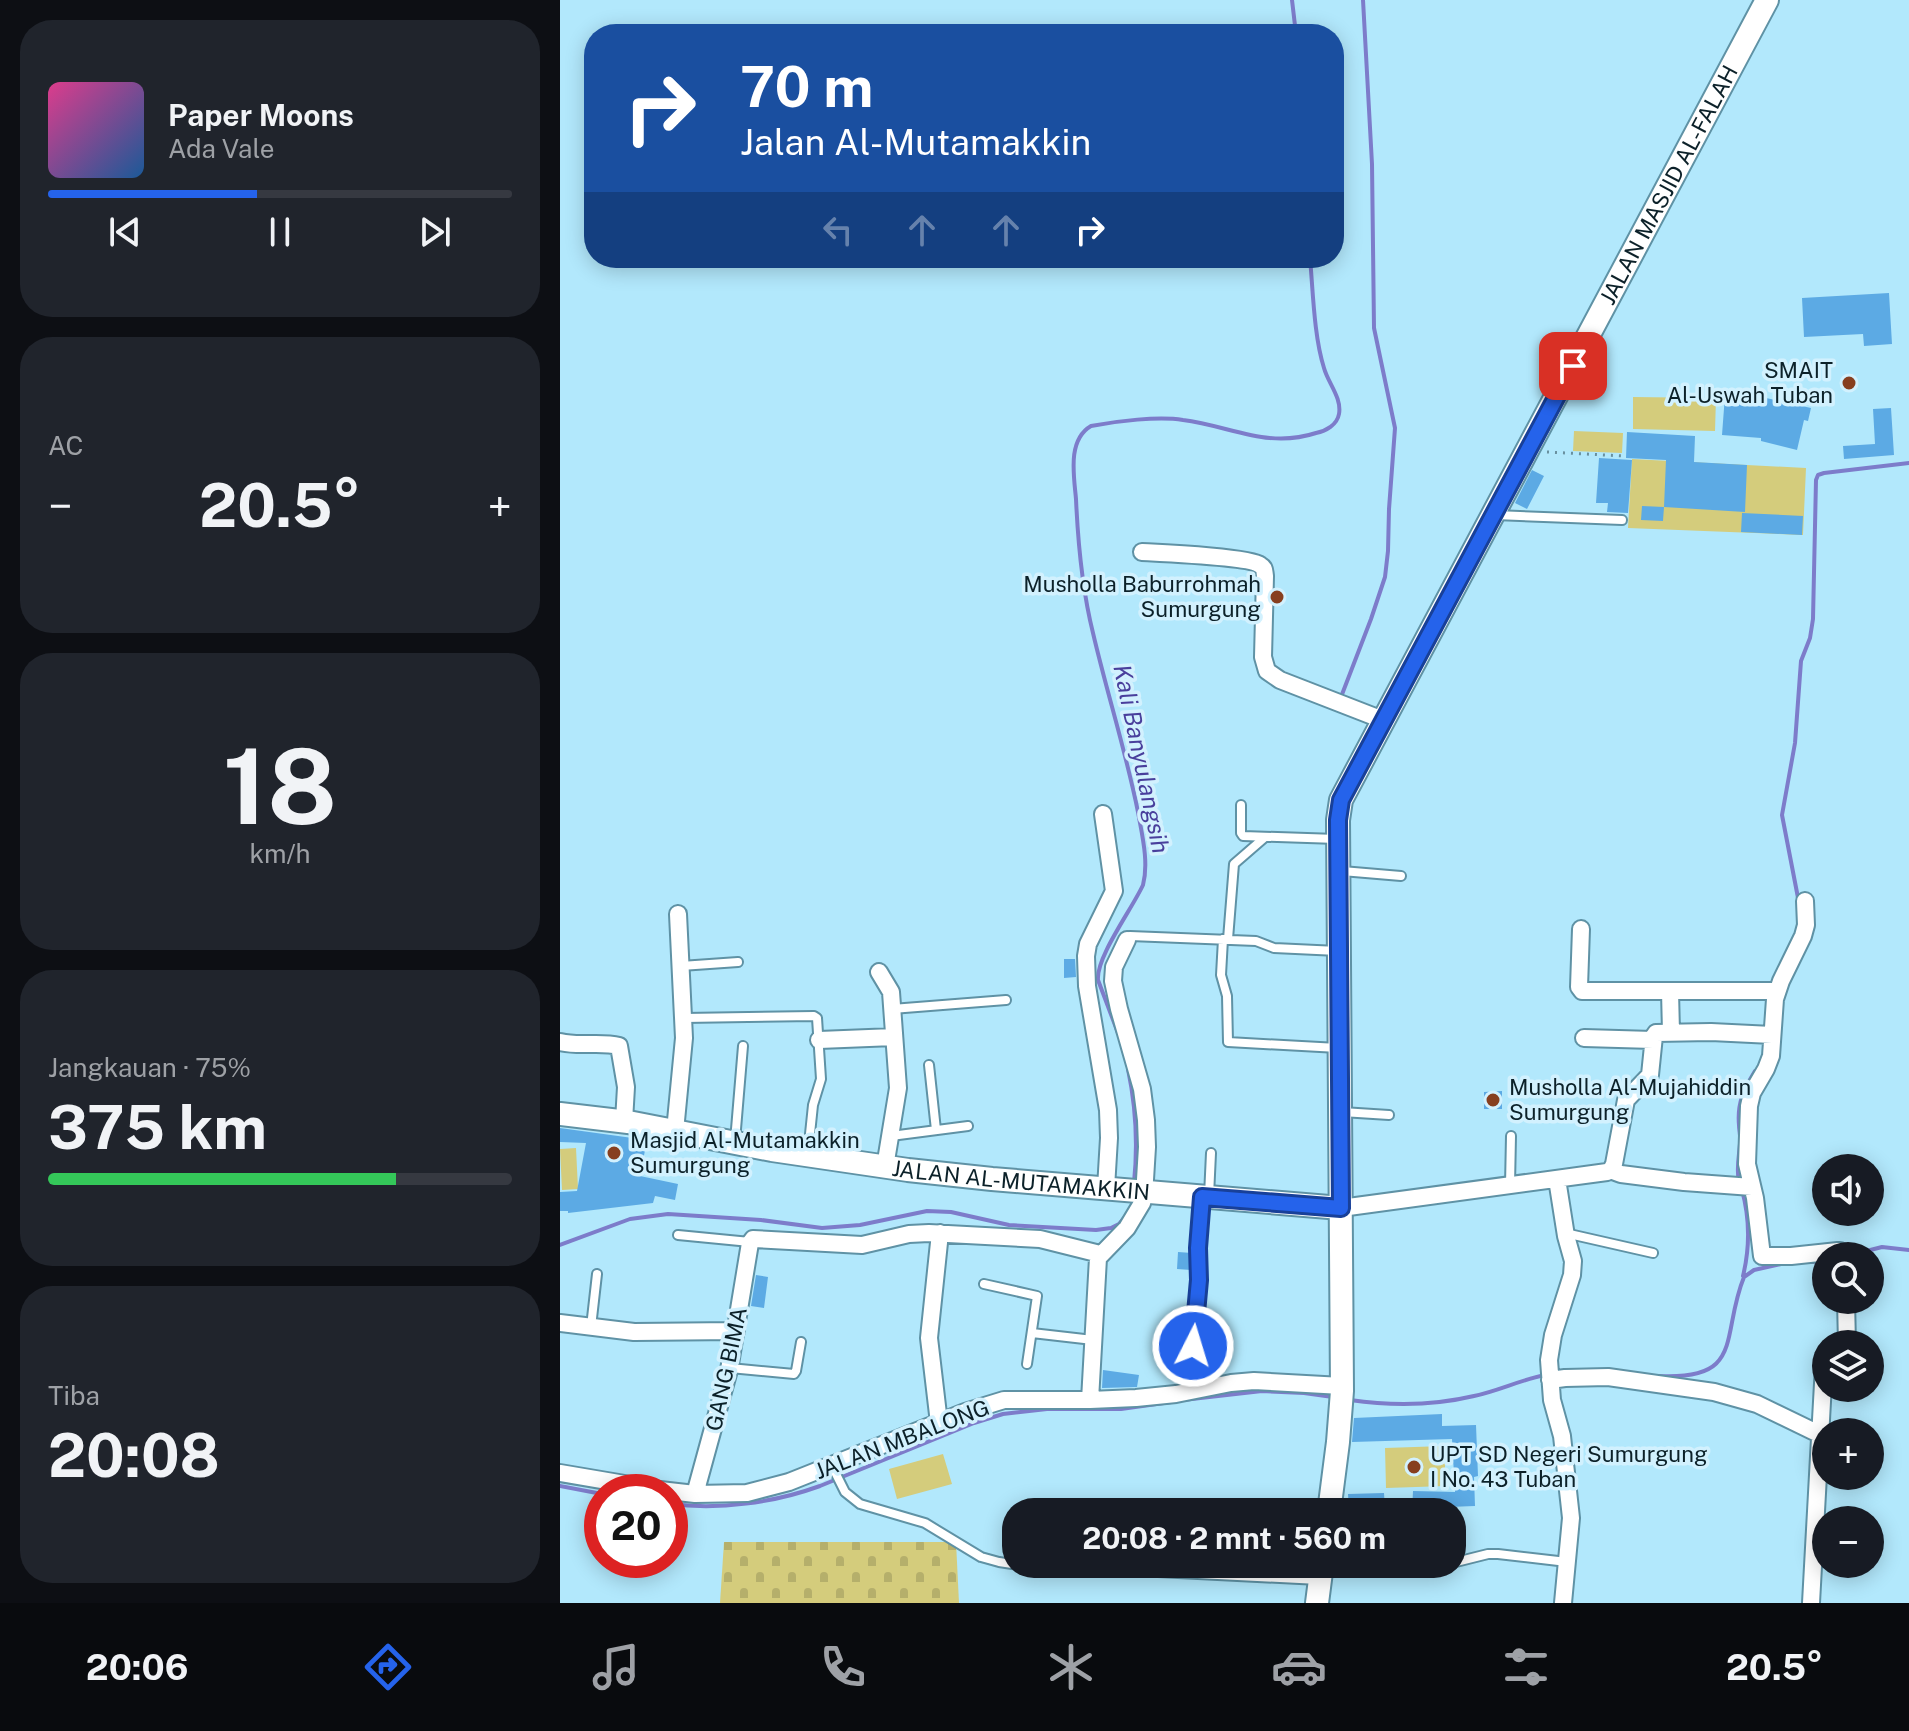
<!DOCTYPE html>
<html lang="id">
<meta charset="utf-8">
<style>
:root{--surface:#171b24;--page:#20242c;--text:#f1f3f6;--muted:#9ea1a6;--line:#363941;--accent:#2563eb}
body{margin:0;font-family:"Public Sans",sans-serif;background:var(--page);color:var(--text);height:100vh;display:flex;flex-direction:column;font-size:30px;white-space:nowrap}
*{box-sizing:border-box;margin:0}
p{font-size:26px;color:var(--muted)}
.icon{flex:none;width:44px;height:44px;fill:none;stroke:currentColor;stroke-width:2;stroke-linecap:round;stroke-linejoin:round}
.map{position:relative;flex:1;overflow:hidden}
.side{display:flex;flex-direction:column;gap:20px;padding:20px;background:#0d0f14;width:560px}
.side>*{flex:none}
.hud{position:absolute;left:24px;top:24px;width:760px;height:244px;border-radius:32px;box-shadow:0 4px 20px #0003;background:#1a4fa0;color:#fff;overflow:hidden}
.controls{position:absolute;left:1252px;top:1154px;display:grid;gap:16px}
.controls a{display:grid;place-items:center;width:72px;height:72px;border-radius:50%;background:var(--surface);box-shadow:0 4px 20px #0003;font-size:40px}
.speed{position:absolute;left:24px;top:1474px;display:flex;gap:16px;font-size:40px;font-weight:700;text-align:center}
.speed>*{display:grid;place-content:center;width:104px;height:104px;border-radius:50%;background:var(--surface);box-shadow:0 4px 20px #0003;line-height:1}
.speed .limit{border:12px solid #d22;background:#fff;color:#111}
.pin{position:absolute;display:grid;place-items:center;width:68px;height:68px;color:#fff;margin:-34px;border-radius:16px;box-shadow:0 4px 12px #0006}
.me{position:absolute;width:88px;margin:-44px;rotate:5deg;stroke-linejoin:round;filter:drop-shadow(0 0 6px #0008)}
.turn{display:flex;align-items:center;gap:28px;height:168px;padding:0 24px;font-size:36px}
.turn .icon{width:104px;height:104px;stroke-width:2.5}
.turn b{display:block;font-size:56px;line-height:68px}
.lanes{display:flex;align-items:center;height:76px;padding:0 24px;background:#0003;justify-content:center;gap:40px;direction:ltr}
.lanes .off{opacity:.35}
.big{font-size:60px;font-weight:700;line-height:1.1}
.side .widget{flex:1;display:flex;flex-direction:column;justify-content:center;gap:12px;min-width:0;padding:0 28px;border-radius:32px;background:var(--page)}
.side .dial{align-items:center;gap:0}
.dial b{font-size:104px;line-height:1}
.song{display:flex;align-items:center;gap:24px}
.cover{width:96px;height:96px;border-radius:12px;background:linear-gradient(135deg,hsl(330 70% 55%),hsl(210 70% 35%))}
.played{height:8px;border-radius:4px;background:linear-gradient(90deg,var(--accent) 45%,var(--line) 45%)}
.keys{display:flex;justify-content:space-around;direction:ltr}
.heat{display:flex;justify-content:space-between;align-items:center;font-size:44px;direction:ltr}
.charge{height:12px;border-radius:6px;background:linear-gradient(90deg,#34c759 75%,var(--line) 0)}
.trip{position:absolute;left:442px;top:1498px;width:464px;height:80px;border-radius:32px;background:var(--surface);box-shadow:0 4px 20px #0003;font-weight:700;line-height:80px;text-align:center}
.menu{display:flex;height:128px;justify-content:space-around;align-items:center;background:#090b0e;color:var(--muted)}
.menu .icon{width:56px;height:56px}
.menu .current{color:var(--accent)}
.menu b{font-size:36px;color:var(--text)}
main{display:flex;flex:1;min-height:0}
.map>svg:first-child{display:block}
</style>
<main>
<section class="side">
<div class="widget">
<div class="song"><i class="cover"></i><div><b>Paper Moons</b><p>Ada Vale</p></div></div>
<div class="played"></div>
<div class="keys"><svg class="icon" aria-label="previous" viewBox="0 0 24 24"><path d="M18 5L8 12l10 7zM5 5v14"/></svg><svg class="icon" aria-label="pause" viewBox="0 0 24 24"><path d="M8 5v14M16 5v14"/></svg><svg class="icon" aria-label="next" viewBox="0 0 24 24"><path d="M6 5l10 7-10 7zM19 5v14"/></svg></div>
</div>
<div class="widget"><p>AC</p>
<div class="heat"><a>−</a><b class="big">20.5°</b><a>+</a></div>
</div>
<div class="widget dial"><b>18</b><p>km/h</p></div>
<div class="widget"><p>Jangkauan · 75%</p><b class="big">375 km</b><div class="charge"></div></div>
<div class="widget"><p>Tiba</p><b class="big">20:08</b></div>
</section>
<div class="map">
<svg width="1349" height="1603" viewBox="0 0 1349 1603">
<defs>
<pattern id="cemetery-stones" width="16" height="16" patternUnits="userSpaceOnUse" patternTransform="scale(2)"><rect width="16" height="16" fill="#d4cc7c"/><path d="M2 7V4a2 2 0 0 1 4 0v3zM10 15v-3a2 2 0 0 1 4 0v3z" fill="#b5af6b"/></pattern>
</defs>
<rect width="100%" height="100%" fill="#b2e8fc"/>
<!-- grass -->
<path fill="#d4cc7c" d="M1073,397L1156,398L1155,431L1073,429Z
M1014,431L1063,433L1062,453L1013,451Z
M1072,459L1246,468L1243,535L1068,528Z
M16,1148L18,1189L2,1190L0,1149Z
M884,1446L886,1486L826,1488L825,1448Z
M383,1454L392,1484L337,1499L329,1469Z"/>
<!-- cemetery -->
<path fill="url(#cemetery-stones)" d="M164,1542H396L399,1603H160Z"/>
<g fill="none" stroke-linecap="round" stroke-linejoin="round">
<!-- stream -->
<path stroke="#7d7cca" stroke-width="4" d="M732,0L736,34
M781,697L811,619L825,577L828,551L829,509L835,428L814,328L812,164L803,0
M1239,903L1222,815L1235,743L1241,661L1250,638L1253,619L1256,480L1258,475L1264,473L1349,463
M558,1033L538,980C536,957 572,909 583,885C589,862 582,835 578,812C566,752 547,693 533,633C522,589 518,544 516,499C514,476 507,440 531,426C557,421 598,416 623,420C671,426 707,449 756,433C766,431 777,425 779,414C782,398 768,383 764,368C754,337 753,291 750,258
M568,1069C576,1107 578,1144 574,1183
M1179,1182C1176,1169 1179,1157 1180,1144C1181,1137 1179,1131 1179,1125C1177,1103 1184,1089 1195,1071
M1182,1190C1190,1219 1190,1247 1183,1276
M0,1245L70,1219L108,1214L201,1220L262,1228L300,1225L367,1211L391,1212L449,1225L536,1230L551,1228L559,1224L564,1218
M1287,1256L1322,1247L1349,1250
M1250,1262L1266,1261
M1097,1376C1186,1381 1160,1336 1184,1277L1194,1270L1221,1264
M623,1400L702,1391L744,1393L773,1397
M790,1400C832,1406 872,1406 914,1396C938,1391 960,1380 985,1375
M0,1486L42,1494
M110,1504C160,1510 213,1503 260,1486L414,1423L443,1414L487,1409H561L611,1402"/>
</g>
<!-- building -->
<path fill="#5caae4" d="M1329,293L1332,344L1304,346L1303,334L1244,337L1242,298Z
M1165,395L1206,398L1251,408L1248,421L1244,420L1237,450L1201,441V438L1162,435Z
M1331,408L1334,455L1284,459L1283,446L1315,444L1313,409Z
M1067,432L1135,436L1134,462L1187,465L1185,512L1104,507L1106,460L1066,458Z
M1039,458L1072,460L1068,513L1047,512L1048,503H1036Z
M972,470L984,476L967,509L955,503Z
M1082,506L1104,507L1103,521L1081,520Z
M1182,513L1243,516L1242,535L1181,532Z
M504,959H515L516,977L504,978Z
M942,1091V1109H924V1092Z
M0,1128L87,1140L80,1176L118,1184L115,1200L95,1196L93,1203L8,1213V1211H0V1192L17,1191L26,1143L0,1142Z
M618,1252L632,1253L631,1270L617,1269Z
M196,1275L208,1277L204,1308L191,1306Z
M543,1370L579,1375L577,1387L542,1388Z
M882,1414V1426L916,1425L918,1476L914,1477L915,1506L888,1507V1512H852L853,1491L895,1492L892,1439L792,1442L794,1418Z
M824,1493L825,1509L789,1510L788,1494Z"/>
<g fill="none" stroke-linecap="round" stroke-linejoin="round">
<!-- lane casing -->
<g stroke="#5f92a5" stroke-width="12">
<path id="lane" d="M935,515L1062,520
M681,805V833L683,836L777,839
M782,871L841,876
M567,939L570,936L696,941L714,948L778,951
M663,939L661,975L667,996L668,1042L778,1048
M668,939L674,864L704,838
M121,966L178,962
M332,1009L446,1000
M124,1018L254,1016L257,1018L261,1079L253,1105L248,1153
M369,1065L376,1130
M782,1112L829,1115
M331,1136L408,1126
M175,1141L183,1046
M950,1185L951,1136
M649,1196L651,1153
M1005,1233L1093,1253
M118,1235L190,1242
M424,1284L477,1296L467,1364
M31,1327L37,1274
M472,1333L533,1340
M170,1368L234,1374L236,1371L241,1342
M641,1389L639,1349L633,1345L642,1198
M272,1466L285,1492L300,1504L365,1523L421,1557L439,1562L459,1565L759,1580
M892,1563L928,1554H938L1007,1562"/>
</g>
<!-- street casing -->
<g stroke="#5f92a5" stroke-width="20">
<path id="street" d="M582,552C600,553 690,557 700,565C705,568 704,570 705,576L703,657L707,671L720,680L823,720
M543,814L554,891L528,944L526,956L527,986L548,1110L549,1138L546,1188
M1245,901L1246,925L1243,936L1221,981L1215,999L1211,1056L1206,1069L1192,1093L1189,1106L1187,1164L1195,1198L1202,1256H1231L1278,1251H1280L1282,1256
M1021,929L1019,987L1022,991H1217
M319,972L331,992L338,1088L325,1167
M1110,991L1111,1032
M1024,1038L1093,1040
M259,1040L334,1037
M0,1042C19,1047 40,1041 59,1046L66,1087L64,1121
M115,1131L124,1038L118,914
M1050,1170L1061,1174L1124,1182L1192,1187
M997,1179L1006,1236L1013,1261L1012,1275L993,1335L989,1360L992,1400L1002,1436L1011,1518L1003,1603
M781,1208L1047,1172L1051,1170L1054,1164L1066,1100L1090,1075L1094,1036L1096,1033L1151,1032L1212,1035
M1286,1300L1287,1344
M0,1323L74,1332L176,1331
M990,1380L1005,1378L1048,1377L1154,1392L1197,1404L1259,1434
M530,1400L538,1258L567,1228L582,1203L584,1196L587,1147L586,1120L582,1089L559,1009L553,981L554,967L567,940
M379,1423L369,1338L380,1233
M0,1473L100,1490L135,1494L187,1493L229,1482L405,1412L444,1400H530L576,1398L616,1394L671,1383L694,1381L782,1386
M135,1494L169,1370L190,1243L193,1239L302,1245L349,1234L369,1233L480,1239L540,1254
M1251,1603L1264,1365L1266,1360"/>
</g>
<!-- secondary casing -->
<g stroke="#5f92a5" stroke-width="26">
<g id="secondary">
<path id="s1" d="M0,1114L68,1122L212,1150L348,1170L432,1179L781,1208"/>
<path id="s2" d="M769,1512L778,1442L782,1391L778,820L781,800L1207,0"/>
<path d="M757,1603L762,1564"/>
</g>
</g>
<!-- path -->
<path stroke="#69909f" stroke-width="3" stroke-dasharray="2 6" stroke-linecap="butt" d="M987,452L1064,456"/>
<!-- lane -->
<use href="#lane" stroke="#fff" stroke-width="8"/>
<!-- street -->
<use href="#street" stroke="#fff" stroke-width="16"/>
<!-- secondary -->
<use href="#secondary" stroke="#fff" stroke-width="22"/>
</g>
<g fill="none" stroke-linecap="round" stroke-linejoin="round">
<!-- route casing -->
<g stroke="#184099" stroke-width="20">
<path id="route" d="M633,1346L639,1280L638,1248L642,1197L781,1208L778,820L781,800L1013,366"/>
</g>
<!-- route -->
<use href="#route" stroke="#2563eb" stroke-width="14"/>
</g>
<!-- markers -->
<g fill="#873f1f" stroke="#d2f1fe" stroke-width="3">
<circle cx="1289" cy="383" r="8"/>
<circle cx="717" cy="597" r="8"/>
<circle cx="933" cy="1100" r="8"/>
<circle cx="54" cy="1153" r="8"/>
<circle cx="854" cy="1467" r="8"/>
</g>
<g text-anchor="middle" stroke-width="7" stroke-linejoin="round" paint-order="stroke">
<!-- street labels -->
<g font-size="22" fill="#0c2129" stroke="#d2f1fe">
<text dy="8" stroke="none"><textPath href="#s2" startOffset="1410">JALAN MASJID AL-FALAH</textPath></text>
<text dy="8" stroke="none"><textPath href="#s1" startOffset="466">JALAN AL-MUTAMAKKIN</textPath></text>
<text transform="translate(166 1369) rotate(-78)" y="8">GANG BIMA</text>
<text transform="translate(342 1439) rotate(-21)" y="8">JALAN MBALONG</text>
</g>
<!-- poi labels -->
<g font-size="22" fill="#0c2129" stroke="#d2f1fe" text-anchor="start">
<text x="1273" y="378" text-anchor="end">SMAIT<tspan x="1273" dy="25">Al-Uswah Tuban</tspan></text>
<text x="701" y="592" text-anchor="end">Musholla Baburrohmah<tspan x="701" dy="25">Sumurgung</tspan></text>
<text x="949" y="1095">Musholla Al-Mujahiddin<tspan x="949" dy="25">Sumurgung</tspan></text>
<text x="70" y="1148">Masjid Al-Mutamakkin<tspan x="70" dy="25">Sumurgung</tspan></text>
<text x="870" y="1462">UPT SD Negeri Sumurgung<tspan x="870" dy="25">I No. 43 Tuban</tspan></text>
</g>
<!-- water labels -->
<g font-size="24" font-style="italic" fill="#493f9c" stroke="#d2f1fe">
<text transform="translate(581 759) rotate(78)" y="8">Kali Banyulangsih</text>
</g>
</g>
</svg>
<div class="controls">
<a><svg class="icon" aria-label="sound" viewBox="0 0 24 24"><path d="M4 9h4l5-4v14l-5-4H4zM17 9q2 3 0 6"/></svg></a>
<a><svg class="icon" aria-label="search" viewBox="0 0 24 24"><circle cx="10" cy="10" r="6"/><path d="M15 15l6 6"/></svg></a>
<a><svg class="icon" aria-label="layers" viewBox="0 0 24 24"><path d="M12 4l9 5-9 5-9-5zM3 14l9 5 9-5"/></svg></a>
<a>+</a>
<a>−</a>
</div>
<div class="speed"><div class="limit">20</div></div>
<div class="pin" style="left:1013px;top:366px;background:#d93025"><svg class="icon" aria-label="arrive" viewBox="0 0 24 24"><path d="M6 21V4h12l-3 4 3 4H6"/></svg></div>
<svg class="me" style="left:633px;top:1346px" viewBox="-20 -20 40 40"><circle r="17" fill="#2563eb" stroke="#fff" stroke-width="3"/><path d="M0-11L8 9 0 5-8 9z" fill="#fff"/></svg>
<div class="trip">20:08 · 2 mnt · 560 m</div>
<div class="hud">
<div class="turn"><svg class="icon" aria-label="right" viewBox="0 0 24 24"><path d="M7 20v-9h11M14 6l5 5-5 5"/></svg><div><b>70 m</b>Jalan Al-Mutamakkin</div></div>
<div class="lanes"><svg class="icon off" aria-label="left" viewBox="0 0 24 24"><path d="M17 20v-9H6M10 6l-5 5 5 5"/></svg><svg class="icon off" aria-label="ahead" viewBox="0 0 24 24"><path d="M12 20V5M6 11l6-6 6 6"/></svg><svg class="icon off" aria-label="ahead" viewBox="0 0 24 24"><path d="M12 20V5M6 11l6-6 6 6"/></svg><svg class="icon" aria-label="right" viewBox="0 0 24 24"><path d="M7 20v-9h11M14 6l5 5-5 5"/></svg></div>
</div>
</div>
</main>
<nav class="menu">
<b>20:06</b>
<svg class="icon current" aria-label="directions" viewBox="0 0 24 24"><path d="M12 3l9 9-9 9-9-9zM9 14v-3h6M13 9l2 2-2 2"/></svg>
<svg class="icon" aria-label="music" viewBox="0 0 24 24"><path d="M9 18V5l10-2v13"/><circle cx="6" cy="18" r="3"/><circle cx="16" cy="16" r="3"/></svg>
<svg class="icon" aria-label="phone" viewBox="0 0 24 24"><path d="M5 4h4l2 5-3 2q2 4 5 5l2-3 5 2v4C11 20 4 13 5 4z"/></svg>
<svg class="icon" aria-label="climate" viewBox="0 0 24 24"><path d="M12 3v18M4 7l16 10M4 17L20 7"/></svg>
<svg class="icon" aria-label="car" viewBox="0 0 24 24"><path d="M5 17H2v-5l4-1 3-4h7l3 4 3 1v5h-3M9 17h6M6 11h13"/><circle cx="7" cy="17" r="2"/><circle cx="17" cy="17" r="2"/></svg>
<svg class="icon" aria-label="filters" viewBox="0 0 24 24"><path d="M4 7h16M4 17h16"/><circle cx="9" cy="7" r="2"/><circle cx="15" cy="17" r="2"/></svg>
<b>20.5°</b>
</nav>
